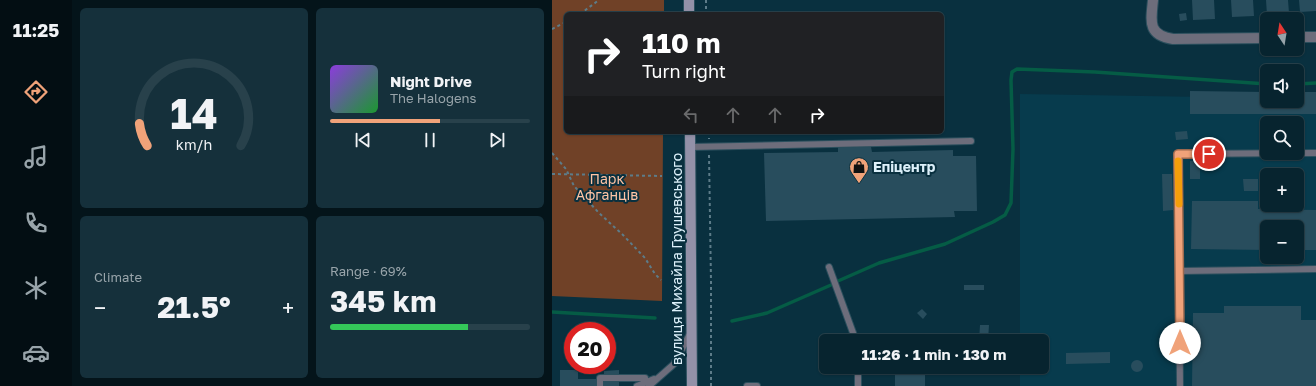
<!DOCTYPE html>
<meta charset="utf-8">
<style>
:root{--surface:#07242f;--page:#15303b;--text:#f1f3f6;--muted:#98a4aa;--line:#28414b;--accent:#f0a279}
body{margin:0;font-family:"Golos Text",sans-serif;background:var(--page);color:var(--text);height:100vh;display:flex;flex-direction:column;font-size:15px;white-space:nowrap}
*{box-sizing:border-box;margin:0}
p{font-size:13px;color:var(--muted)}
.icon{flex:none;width:22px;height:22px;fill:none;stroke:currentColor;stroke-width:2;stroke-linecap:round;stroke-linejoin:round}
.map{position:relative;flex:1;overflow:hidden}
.drawer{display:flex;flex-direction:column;gap:8px;padding:8px;background:#04141a;width:480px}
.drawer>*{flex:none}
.guide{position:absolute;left:12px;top:12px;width:380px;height:122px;border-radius:6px;box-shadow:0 1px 3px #0004,0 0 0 1px var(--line);background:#202124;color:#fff;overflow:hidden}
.needle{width:26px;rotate:348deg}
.fabs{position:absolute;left:708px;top:12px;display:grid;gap:8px}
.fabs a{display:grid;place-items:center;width:44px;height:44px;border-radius:6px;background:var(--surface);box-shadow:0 1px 3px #0004,0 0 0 1px var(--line);font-size:20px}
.speed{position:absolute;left:12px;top:322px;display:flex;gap:8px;font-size:20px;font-weight:700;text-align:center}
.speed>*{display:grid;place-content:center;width:52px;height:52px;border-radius:50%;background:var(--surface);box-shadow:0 1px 3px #0004,0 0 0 1px var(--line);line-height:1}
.speed .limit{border:6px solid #d22;background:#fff;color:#111}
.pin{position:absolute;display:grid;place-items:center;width:34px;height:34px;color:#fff;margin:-17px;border:2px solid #fff;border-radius:50%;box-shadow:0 1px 4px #0007}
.me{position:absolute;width:44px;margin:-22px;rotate:0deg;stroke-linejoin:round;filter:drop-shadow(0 0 3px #0008)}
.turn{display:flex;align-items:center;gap:14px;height:84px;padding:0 12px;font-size:18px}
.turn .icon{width:52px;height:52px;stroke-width:2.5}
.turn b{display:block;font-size:28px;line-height:34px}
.lanes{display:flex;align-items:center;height:38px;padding:0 12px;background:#0003;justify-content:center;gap:20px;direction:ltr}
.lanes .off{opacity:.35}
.big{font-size:30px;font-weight:700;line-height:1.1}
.drawer .card{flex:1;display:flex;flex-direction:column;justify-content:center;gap:6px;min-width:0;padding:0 14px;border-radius:6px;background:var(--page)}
.drawer .dial{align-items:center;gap:0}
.dial svg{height:104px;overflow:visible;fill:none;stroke:var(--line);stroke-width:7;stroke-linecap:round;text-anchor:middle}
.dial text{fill:var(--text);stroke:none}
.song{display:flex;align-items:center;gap:12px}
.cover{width:48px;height:48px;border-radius:6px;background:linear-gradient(135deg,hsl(270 70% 55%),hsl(130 70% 35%))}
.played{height:4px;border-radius:2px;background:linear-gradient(90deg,var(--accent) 55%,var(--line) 55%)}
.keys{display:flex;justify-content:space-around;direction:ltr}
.heat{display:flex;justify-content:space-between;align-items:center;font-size:22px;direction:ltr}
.charge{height:6px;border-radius:3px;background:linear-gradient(90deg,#34c759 69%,var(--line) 0)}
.drawer .tiles{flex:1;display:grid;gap:8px;grid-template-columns:repeat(2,1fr)}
.trip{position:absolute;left:267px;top:334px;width:230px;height:40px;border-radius:6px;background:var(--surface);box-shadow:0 1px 3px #0004,0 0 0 1px var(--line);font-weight:700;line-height:40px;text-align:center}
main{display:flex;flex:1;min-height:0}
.tab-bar{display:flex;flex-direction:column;width:72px;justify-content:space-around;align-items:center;background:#030e13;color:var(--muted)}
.tab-bar .icon{width:28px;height:28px}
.tab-bar .selected{color:var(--accent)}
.tab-bar b{font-size:18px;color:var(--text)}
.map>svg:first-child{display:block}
</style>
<main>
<nav class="tab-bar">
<b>11:25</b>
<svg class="icon selected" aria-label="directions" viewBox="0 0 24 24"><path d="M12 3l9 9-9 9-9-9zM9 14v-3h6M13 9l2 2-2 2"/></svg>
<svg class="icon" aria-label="music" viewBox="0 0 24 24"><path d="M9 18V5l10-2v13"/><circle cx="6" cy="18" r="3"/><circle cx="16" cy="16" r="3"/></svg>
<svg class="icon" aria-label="phone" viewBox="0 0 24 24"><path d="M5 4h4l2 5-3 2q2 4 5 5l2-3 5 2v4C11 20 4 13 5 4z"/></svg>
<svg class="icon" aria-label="climate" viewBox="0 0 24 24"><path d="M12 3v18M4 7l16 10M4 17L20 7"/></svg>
<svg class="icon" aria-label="car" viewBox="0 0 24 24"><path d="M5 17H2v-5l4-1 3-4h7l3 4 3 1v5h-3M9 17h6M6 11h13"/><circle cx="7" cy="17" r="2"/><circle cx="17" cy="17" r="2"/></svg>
</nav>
<section class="drawer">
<div class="tiles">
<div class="card dial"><svg viewBox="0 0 100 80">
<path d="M14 69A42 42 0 1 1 86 69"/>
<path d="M14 69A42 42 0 0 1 8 52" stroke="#f0a279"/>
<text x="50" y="56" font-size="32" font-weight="700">14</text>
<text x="50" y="72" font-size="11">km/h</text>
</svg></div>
<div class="card">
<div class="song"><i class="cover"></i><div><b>Night Drive</b><p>The Halogens</p></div></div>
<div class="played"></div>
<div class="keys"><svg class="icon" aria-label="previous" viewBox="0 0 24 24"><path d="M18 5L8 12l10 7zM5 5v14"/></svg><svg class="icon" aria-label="pause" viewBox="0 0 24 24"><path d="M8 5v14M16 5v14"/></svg><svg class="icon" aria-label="next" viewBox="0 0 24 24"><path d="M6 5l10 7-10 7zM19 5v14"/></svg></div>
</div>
<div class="card"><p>Climate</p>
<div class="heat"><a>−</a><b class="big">21.5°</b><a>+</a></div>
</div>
<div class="card"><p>Range · 69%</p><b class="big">345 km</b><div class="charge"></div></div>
</div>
</section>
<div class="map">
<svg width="764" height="386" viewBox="0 0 764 386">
<rect width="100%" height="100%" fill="#09303f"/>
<!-- built -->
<path fill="#073b4d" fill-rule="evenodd" d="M468,94L715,98V101H745L764,98V386H468V367H490V341H468ZM715,123H745V153H715ZM715,175H745V205H715ZM715,227H745V257H715Z"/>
<!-- green -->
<path fill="#704127" d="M0,0H112V14H14V132H111L110,301L0,296Z"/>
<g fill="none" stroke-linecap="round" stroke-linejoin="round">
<!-- stream -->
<path stroke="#055c45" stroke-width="3.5" d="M745,84L764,83
M286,281L327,263L393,244L441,222L453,215L459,203L461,149L459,80L460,72L465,69L543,72L715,84
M0,312L103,318
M180,321L215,313L279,285"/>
</g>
<!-- building -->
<path fill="#284d5d" d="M640,0H662L663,19L641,20Z
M679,0H701L702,16L680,17Z
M714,0H736L737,13L715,15Z
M747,0H764V11L748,12Z
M634,13L635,20L628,21L627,14Z
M638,91L715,92V101H745V92H764V114H638Z
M635,131L636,139L624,140L623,132Z
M286,147H319L320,152L401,150V156H424L425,211H402L403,217L214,221L212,153L286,152Z
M638,161H648V179H638Z
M610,174H620L621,210L611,211Z
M691,179H706V191H692Z
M640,201H706V209L764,210V250H745V227H715V250L639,249Z
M412,285H432V290H412Z
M672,306H749V320H764V386H640L641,313H672Z
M370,309L375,314L371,319L365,313Z
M428,325H437L436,341H427Z
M344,339H374V341H344Z
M558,352V363L514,364V353Z
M579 366a6 6 0 1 1 12 0a6 6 0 1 1-12 0Z
M343,367H373V386H343Z
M8,370H26V379H52V371L67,370V386H8Z"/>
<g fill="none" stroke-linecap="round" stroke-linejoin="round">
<!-- service casing -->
<g stroke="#2b4f5d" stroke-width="8">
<path id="service" d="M138,147L419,141
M277,267L304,341
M627,271L626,154L764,153
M48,386V378H93
M85,386L102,379
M97,386L122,364L138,334
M195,386H205
M306,386V367
M628,386L627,271L764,269"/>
</g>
<!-- minor casing -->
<g stroke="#2b4f5d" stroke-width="12">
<path id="minor" d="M601,0C599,21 595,35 621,39L715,38
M745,37H764"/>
</g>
<!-- secondary casing -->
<g stroke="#2b4f5d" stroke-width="12">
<path id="secondary" d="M137,0V14
M138,132L140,386"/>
</g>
<!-- path -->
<path stroke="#5d7c89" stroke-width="2" stroke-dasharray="3 3" stroke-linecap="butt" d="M154,0V14
M28,14L47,0
M0,29L14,22
M157,132V139
M0,153L14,169L22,186L47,213L71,235L93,258L103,274L109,280
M157,155L159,282V386
M0,174L110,176"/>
<!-- service -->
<use href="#service" stroke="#6d6d7b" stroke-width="6"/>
<!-- minor -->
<use href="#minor" stroke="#6d6d7b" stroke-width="10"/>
<!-- secondary -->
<use href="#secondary" stroke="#9391a8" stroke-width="10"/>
</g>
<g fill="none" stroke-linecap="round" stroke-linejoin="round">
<!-- route casing -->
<g stroke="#9c694f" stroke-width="10">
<path id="route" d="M628,343L626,154H657"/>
</g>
<!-- route -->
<use href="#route" stroke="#f0a279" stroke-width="7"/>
<!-- slow -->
<path stroke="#f59e0b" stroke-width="7" d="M626,161L627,204"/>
</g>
<!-- icons -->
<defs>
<g id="shop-pin" transform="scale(1)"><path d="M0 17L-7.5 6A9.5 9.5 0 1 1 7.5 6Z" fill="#f0a279" stroke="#09303f"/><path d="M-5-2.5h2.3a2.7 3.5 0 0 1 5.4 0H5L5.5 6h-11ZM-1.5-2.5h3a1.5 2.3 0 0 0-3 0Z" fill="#111"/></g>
</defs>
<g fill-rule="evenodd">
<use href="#shop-pin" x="307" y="167"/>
</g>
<g text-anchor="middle" stroke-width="4" stroke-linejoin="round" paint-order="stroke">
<!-- poi labels -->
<g font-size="14" font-weight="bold" fill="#dcf0fa" stroke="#09303f" text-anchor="start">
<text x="321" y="172">Епіцентр</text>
</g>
<!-- park labels -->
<g font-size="14" fill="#fec3a4" stroke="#09303f">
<text x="55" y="184">Парк<tspan x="55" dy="16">Афганців</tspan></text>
</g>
<!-- street labels -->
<g font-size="14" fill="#dcf0fa" stroke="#09303f">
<text transform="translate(125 259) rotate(-90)" y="5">вулиця Михайла Грушевського</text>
</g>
</g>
</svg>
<div class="fabs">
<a><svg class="needle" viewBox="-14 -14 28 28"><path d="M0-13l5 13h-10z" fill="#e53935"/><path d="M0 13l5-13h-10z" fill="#98a4aa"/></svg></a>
<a><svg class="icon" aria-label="sound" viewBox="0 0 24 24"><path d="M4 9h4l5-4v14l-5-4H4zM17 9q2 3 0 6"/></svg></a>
<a><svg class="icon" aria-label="search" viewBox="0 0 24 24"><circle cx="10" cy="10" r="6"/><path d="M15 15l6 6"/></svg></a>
<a>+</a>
<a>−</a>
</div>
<div class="speed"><div class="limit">20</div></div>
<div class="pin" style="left:657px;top:154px;background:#d93025"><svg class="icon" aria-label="arrive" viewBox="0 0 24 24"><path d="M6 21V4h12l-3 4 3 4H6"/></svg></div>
<svg class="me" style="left:628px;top:343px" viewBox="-20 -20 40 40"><circle r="19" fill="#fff"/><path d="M0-13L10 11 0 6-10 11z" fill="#f0a279"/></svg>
<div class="trip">11:26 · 1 min · 130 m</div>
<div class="guide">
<div class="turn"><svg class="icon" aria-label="right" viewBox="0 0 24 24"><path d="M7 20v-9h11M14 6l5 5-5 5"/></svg><div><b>110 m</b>Turn right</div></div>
<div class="lanes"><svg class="icon off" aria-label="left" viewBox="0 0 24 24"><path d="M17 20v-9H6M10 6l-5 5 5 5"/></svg><svg class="icon off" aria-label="ahead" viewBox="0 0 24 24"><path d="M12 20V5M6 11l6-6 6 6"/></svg><svg class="icon off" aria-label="ahead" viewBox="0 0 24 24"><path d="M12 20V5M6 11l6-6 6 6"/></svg><svg class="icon" aria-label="right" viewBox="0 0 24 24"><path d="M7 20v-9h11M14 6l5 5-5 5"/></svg></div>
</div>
</div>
</main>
